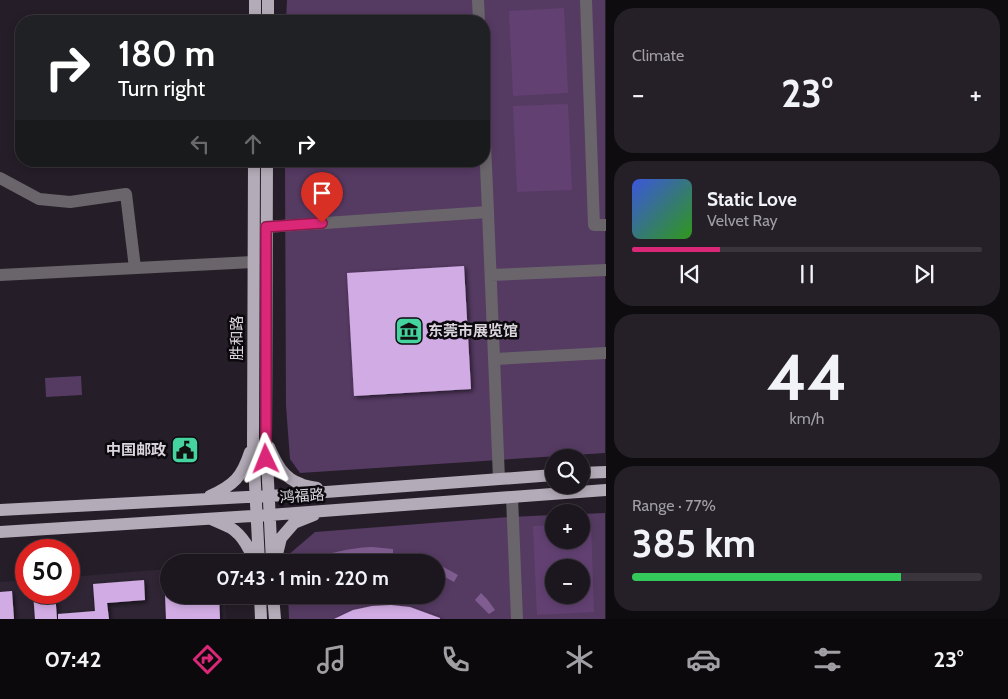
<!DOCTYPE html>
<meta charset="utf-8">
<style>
:root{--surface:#1c161e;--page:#251f27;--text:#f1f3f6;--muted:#a09fa4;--line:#3a353c;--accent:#db2777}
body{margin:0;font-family:Cabin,"Noto Sans SC",sans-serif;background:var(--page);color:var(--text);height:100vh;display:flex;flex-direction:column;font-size:19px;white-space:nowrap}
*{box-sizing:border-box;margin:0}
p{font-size:16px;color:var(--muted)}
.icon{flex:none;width:28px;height:28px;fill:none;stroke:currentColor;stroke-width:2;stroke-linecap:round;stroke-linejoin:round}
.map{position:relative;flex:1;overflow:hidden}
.sheet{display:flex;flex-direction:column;gap:8px;padding:8px;background:#0f0c10;width:402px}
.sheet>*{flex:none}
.guide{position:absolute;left:15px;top:15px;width:475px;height:152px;border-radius:20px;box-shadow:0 2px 8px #0003,0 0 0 1px var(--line);background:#202124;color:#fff;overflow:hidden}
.buttons{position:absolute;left:545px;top:449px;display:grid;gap:10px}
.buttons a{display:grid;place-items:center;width:45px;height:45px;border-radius:50%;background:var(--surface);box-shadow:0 2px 8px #0003,0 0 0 1px var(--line);font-size:25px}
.speed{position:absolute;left:15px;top:539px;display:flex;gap:10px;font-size:25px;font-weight:700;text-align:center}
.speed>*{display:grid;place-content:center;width:65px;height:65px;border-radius:50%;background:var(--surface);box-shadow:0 2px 8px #0003,0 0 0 1px var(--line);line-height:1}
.speed .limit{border:8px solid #d22;background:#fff;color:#111}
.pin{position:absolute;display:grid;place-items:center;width:42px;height:42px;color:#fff;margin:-51px -21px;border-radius:50% 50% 50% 0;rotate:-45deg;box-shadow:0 0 5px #0007}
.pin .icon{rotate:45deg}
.me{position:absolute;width:55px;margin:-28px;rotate:358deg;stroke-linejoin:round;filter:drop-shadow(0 0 4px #0008)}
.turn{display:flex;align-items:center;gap:18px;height:105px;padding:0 20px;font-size:22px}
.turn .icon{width:65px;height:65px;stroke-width:2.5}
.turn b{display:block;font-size:35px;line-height:42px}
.lanes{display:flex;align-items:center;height:48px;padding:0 20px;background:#0003;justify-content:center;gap:25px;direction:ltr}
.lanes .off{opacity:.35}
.big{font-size:38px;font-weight:800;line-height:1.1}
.sheet .tile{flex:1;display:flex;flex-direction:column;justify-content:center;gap:8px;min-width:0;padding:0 18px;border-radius:20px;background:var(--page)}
.sheet .dial{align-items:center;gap:0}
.dial b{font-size:65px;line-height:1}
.song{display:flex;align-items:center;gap:15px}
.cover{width:60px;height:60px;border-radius:8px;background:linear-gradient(135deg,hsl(230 70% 55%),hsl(110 70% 35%))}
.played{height:5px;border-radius:2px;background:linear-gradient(90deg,var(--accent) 25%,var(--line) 25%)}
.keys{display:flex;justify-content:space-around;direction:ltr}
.heat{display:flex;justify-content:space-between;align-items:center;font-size:28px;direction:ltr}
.charge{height:8px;border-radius:4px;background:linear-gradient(90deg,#34c759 77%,var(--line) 0)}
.trip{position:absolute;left:160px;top:554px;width:285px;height:50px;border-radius:25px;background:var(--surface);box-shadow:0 2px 8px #0003,0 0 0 1px var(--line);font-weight:800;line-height:50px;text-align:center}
.dock{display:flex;height:80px;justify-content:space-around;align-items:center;background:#0b090c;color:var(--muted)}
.dock .icon{width:35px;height:35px}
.dock .active{color:var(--accent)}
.dock b{font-size:22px;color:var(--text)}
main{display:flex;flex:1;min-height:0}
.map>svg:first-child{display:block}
</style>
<main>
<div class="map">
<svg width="606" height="619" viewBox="0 0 606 619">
<defs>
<filter id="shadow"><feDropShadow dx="2" dy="2" stdDeviation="2.5" flood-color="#0009"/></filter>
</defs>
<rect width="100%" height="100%" fill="#251e28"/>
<!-- built -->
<path fill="#2f2534" d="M169,569V595H224L226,619H0V582L26,580V592H69V577Z"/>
<!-- green -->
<path fill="#553a62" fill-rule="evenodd" d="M287,0H605V453L300,473L290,459L286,406L285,161H484V21H286Z
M81,376L82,395L46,397L45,378Z
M605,513V619H289L288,595H436V562H287V556L315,532L509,517L554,515V540H581V514ZM554,568H581V595H554Z"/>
<!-- forest -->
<path fill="#624172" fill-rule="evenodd" d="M564,8L568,93L513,96L509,11Z
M568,104L572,190L517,192L513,106Z
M581,523H591L594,612L537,615L533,526L554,525V540H581ZM554,568H581V595H554Z"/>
<!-- water -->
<path fill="#805d90" d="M372,547L393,549V561H373L360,562H308L307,561C328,553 349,548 372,547Z
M436,563L458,575L454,582L436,572Z
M481,593L487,599L495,610L489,614L475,600Z"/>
<!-- building -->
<path fill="#d1ace4" filter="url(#shadow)" d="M464,266L471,389L354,396L347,273Z
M144,580L145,600L107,603L109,619H58V614L95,611L93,584Z
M12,591L14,619H0V592Z
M33,592H55L57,619H35Z
M165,595H219L220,619H166Z
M391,605L410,607L440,618V619H334L353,610L372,606Z"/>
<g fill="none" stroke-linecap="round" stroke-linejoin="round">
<!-- minor -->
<path stroke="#69656b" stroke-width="12" d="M478,0L479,21
M586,0L594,225H606
M0,178L39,199L70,202L126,194L135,268
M488,212L499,479
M266,227L488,212L484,120
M0,275L253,262
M491,275L606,270
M494,359L606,353
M512,497L517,619"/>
<!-- major -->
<path stroke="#b3abb7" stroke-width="12" d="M255,21V0
M268,21V0
M254,161L253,445L259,562
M267,161L266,440L272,562
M269,447C276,463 283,478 301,484C305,486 312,487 317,488
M581,473L606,472
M210,496C234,485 242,477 250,452
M0,510L286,495L554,475
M211,519C218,522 225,525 231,528C242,535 251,550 254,562
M0,532L269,515L606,490
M276,558L281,538L294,523L314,515
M260,595L261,619
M273,595L275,619"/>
</g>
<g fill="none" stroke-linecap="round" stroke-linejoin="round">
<!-- route casing -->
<g stroke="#8e194d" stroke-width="12">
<path id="route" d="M266,459V227L322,223"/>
</g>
<!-- route -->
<use href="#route" stroke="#db2777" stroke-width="9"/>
</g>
<!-- icons -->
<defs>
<g id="museum-square" transform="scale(1.4375)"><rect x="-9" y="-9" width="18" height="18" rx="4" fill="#45d49f" stroke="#0c090e"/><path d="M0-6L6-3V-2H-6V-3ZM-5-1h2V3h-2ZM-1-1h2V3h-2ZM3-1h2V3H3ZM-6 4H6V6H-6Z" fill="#111"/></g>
<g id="civic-square" transform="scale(1.4375)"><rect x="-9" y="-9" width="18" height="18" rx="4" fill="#45d49f" stroke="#0c090e"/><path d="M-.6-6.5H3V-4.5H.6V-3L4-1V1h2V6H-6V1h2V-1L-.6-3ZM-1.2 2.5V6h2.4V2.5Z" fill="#111"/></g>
</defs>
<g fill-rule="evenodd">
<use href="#museum-square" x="409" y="331"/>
<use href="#civic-square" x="185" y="450"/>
</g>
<g text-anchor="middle" stroke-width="5" stroke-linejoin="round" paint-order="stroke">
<!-- poi labels -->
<g font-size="15" font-weight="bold" fill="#dad5dc" stroke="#0c090e" text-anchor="start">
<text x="428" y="336">东莞市展览馆</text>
<text x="166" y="455" text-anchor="end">中国邮政</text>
</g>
<!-- street labels -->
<g font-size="15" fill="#dad5dc" stroke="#0c090e">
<text transform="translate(237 338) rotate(-90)" y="5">胜和路</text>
<text transform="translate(302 496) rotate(-4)" y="5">鸿福路</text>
</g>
</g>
</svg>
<div class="buttons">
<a><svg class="icon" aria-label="search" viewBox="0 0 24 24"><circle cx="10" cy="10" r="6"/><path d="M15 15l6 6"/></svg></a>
<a>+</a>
<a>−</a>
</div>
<div class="speed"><div class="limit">50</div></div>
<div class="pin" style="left:322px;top:223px;background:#d93025"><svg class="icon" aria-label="arrive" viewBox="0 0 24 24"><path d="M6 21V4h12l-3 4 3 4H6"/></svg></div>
<svg class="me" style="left:266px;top:459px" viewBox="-20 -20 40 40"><path d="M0-17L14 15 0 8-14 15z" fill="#db2777" stroke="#fff" stroke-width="4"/></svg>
<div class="trip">07:43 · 1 min · 220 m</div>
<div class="guide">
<div class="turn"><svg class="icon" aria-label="right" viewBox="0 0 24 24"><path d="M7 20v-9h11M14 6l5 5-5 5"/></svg><div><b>180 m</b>Turn right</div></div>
<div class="lanes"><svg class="icon off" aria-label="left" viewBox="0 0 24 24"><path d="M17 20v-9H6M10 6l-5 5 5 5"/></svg><svg class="icon off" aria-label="ahead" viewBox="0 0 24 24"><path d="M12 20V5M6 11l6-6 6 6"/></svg><svg class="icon" aria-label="right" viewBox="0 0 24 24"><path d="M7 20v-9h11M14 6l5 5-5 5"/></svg></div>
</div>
</div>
<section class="sheet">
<div class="tile"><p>Climate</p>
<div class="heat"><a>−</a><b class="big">23°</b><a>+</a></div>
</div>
<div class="tile">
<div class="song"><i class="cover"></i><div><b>Static Love</b><p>Velvet Ray</p></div></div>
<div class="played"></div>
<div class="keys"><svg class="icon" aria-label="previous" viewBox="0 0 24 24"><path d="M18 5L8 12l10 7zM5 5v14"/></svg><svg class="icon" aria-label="pause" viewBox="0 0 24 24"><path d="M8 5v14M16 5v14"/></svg><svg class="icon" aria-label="next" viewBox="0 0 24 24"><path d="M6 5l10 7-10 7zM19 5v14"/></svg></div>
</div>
<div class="tile dial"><b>44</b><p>km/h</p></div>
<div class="tile"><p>Range · 77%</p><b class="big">385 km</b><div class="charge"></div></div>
</section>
</main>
<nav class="dock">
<b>07:42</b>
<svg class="icon active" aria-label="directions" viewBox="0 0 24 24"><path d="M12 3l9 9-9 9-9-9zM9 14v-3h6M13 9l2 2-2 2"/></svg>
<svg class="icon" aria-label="music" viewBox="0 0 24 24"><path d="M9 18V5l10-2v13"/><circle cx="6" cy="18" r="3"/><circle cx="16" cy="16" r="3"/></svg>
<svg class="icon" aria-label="phone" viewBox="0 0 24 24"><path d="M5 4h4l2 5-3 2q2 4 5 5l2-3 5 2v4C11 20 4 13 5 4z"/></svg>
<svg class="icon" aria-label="climate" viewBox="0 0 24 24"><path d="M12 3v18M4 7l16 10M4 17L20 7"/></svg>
<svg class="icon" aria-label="car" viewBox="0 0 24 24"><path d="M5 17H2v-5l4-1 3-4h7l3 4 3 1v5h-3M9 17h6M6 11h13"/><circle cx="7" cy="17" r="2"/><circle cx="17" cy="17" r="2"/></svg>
<svg class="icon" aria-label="filters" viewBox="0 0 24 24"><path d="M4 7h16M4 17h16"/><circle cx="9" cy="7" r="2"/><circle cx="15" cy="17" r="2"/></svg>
<b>23°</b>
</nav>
